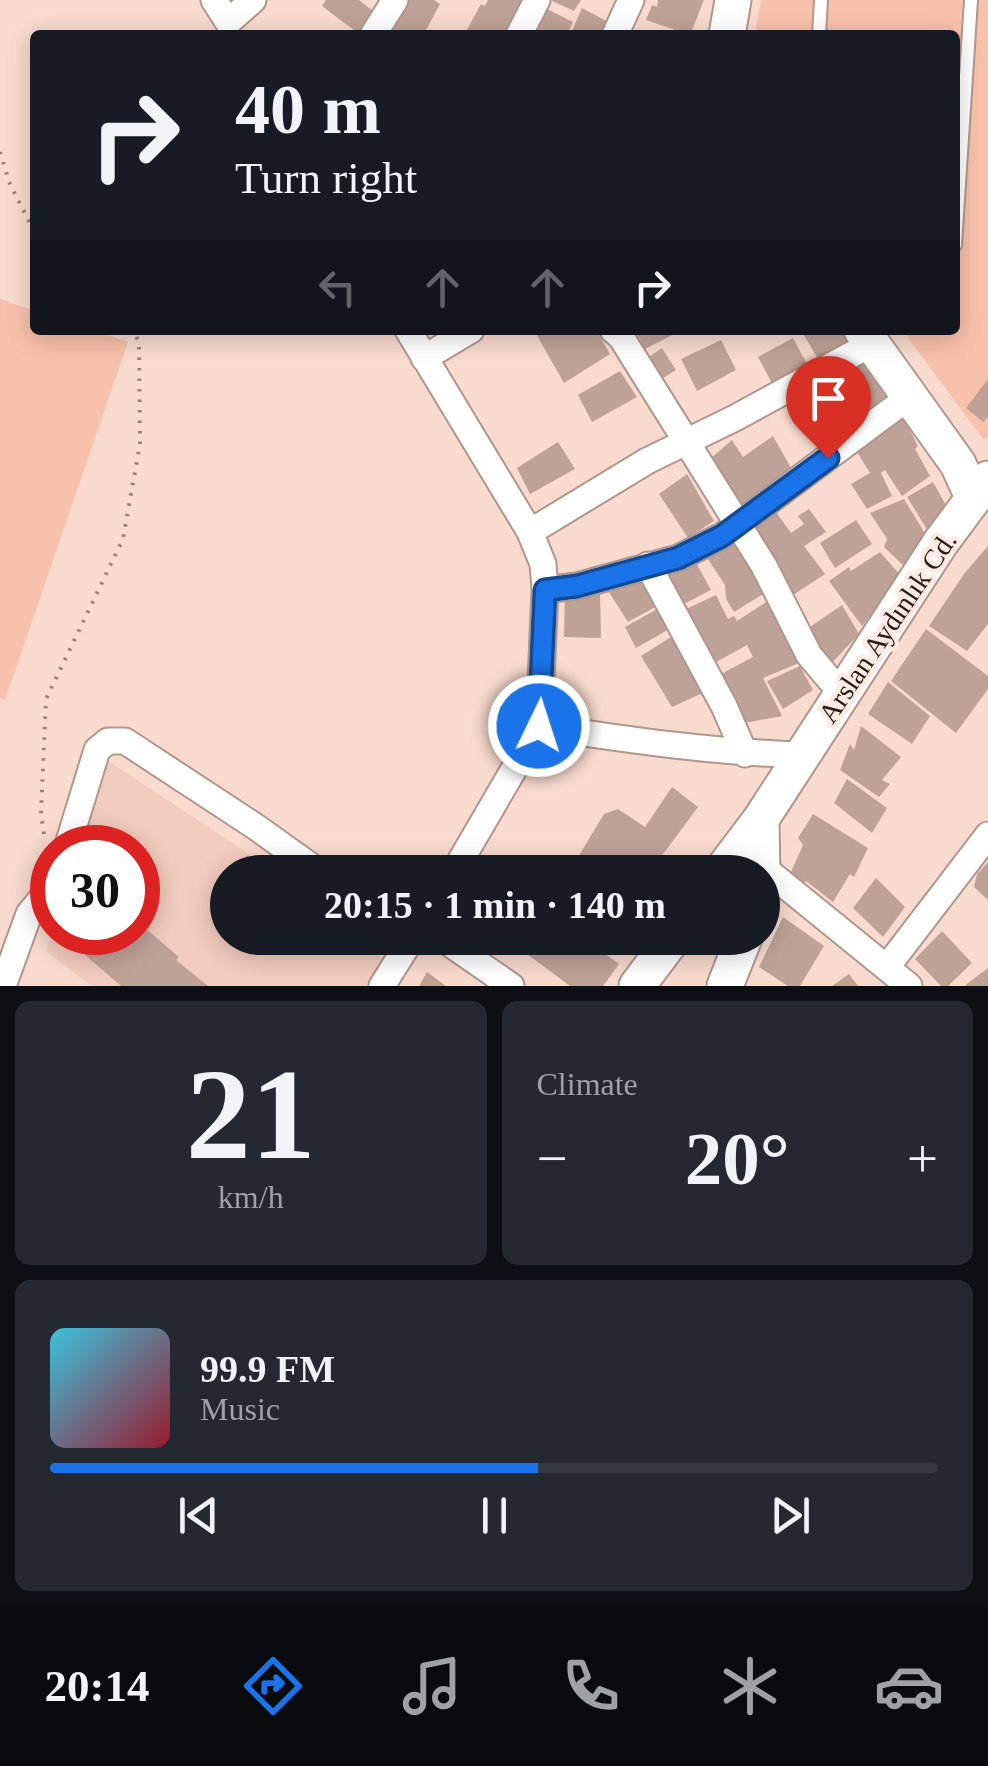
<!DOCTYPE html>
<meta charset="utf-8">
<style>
:root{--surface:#171b24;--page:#242831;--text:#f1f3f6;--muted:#9ea1a6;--line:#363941;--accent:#1a73e8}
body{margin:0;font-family:Georgia,serif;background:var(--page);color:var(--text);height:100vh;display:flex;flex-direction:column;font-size:38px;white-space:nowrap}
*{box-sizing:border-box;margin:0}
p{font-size:32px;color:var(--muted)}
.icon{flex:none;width:55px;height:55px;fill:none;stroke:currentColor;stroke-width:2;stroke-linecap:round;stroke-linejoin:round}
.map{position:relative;height:986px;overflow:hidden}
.panel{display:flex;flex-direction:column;gap:15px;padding:15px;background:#0d0f14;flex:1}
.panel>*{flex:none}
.top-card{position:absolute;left:30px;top:30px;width:930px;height:305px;border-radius:10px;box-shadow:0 5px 25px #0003;background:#171b24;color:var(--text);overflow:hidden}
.speed{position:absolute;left:30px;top:825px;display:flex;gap:20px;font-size:50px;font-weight:700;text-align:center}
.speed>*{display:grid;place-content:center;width:130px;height:130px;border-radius:50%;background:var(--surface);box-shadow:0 5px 25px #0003;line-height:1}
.speed .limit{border:15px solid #d22;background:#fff;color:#111}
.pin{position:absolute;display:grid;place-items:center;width:85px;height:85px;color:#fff;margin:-102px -42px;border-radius:50% 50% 50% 0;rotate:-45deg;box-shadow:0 0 10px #0007}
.pin .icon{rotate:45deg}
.me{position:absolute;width:110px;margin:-55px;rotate:4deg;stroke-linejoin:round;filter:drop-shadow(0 0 8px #0008)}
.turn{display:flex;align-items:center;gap:35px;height:210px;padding:0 40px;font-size:45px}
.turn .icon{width:130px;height:130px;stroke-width:2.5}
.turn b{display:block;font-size:70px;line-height:85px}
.lanes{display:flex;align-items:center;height:95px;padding:0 40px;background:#0003;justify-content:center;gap:50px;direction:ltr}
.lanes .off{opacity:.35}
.big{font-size:75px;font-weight:600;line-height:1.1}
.panel .tile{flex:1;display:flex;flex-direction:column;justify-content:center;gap:15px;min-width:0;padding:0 35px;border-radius:15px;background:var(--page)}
.panel .dial{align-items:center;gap:0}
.dial b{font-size:130px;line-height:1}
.song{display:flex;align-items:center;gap:30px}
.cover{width:120px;height:120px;border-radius:15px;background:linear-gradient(135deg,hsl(190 70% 55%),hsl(350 70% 35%))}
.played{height:10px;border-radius:5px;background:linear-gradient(90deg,var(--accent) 55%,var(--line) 55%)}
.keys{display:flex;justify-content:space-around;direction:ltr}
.heat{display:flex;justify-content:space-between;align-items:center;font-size:55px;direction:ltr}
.panel .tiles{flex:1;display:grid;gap:15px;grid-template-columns:1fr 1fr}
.tile:last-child{grid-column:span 2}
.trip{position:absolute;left:210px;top:855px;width:570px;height:100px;border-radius:50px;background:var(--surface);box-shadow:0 5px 25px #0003;font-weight:600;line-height:100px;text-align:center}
.menu{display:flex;height:160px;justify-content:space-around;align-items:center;background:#090b0e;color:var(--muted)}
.menu .icon{width:70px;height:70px}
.menu .selected{color:var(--accent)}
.menu b{font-size:45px;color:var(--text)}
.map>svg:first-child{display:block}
</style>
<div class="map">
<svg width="988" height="986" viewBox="0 0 988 986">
<rect width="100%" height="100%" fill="#f8dace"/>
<!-- built -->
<path fill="#f2ccbe" d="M107,760L276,872H228V938H356L394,968L382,986H91L46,951L52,932H138V848L79,847Z"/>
<!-- green -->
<path fill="#f8c1ab" d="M761,0H988V436L984,440L902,330H955V35H755Z
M0,299L35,311V330H93L128,342L5,700L0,698Z"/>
<!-- building -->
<path fill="#bfa297" d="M326,0H359L373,11L359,34L322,6Z
M408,0H434L440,4L425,32L429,35H384Z
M488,0H528L509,35H464L481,4L485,6Z
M550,0H581L574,11Z
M658,0H704L690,35L646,20L652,5L657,7Z
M545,8L573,22L567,35H532Z
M582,8L612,24L606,35H570Z
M534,330H596L610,354L564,383Z
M635,330H682L645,349Z
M806,330H840L848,343L818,359L802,332Z
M793,338L808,366L772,383L758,357Z
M721,340L736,370L697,391L681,359Z
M662,348L676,370L663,378L650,356Z
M863,360L888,397L845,425L831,404L842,394L832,376Z
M620,371L637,397L592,422L578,395Z
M988,379V417L983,422L966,408Z
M904,418L918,446L915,449L930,476L902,496L885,470L881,473L892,496L867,509L851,484L870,473L857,452Z
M773,436L791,468L740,505L710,459L732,440L743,457Z
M558,442L575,469L530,494L517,468Z
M687,474L714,521L688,538L659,494Z
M933,482L948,509L928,531L907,497Z
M904,499L926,535L904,566L884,547L887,539L870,513Z
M809,509L826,532L804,546L825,574L787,599L753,529L776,512L791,533L804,524L798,516Z
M856,520L872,544L835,568L820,543Z
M736,537L768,591L734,612L726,599L725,585L704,553Z
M988,546V624L967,651L929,626L964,574Z
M880,552L901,576L862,626L829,581L849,567L851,571Z
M695,561L711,590L680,606L666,574Z
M645,577L657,606L628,622L609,592Z
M600,590L601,638L564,637L565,594Z
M716,595L728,619L734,616L737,621L768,601L799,663L763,678L782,716L744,723L719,675L753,657L747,645L709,666L680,612Z
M842,605L859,634L830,665L807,629Z
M659,608L671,628L636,648L625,627Z
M926,629L988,676V689L956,733L891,681Z
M674,635L705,692L672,707L641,656Z
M800,666L813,690L783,709L767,681Z
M888,682L930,716L912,744L868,714Z
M861,726L901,757L882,780L890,784L879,797L840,770L850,744L854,750Z
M847,779L887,808L872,833L834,803Z
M672,787L698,807L655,865L656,872H569L604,814L618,809L645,827Z
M813,814L868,848L854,877L850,874L833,902L806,881L804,884L790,874L803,845L798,838Z
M988,862V900L974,887L977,874Z
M876,878L905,907L883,937L853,908Z
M783,917L824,946L800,986H788L759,967Z
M138,922L179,957L176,960L208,986H121L77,948L88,932H138Z
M942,931L972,963L948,986H941L915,959Z
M537,938H568L589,952L593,945L619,964L603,986H570L527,954Z
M988,968V986H965L968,983Z
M427,972L446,986H419Z
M849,974L858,986H832Z"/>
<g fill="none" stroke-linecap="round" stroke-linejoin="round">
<!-- lane casing -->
<g stroke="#b3968b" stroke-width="16">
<path id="lane" d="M819,35L821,0
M955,245L971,0"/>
</g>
<!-- street casing -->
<g stroke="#b3968b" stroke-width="29">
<path id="street" d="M214,0L228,22L253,0
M373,35L395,0
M519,35L537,0
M615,35L631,0
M408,330L530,532L543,564L545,590L539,726L454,872
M613,330L621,337L764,566L809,655L842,694
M424,358L471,330
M530,532L647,461L735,418L871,344
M648,565L724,706L745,754
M545,590L577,586L678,558L722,536L909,397
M539,726C627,740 713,752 802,755
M67,848L97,750L108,741H125L256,827L319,872
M765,869L909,986
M442,938L511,986
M887,967L988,835
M3,986L29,914L52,886
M382,986L412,938"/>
</g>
<!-- secondary casing -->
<g stroke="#b3968b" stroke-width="39">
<path id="secondary" d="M727,35L733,0
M862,330L958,464L973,497
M761,819L762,877
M721,872L761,819L941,542L988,479
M637,986L673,938
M725,986L744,938"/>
</g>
<!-- path -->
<path stroke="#99847b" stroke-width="4" stroke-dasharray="2.5 8" stroke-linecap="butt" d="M0,152L10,184L35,233
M44,834L41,814L46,699L123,539L140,444L139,342L133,330"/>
<!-- lane -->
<use href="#lane" stroke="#fff" stroke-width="12"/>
<!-- street -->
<use href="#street" stroke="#fff" stroke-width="25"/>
<!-- secondary -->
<use href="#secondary" stroke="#fff" stroke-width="35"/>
</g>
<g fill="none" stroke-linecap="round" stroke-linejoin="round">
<!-- route casing -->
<g stroke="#114b97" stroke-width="25">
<path id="route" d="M539,726L545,590L577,586L678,558L722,536L828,458"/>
</g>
<!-- route -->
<use href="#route" stroke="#1a73e8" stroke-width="18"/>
</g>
<g text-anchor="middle" stroke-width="9" stroke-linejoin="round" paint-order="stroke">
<!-- street labels -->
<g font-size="28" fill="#261b17" stroke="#fdeae3">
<text transform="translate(887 627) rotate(-56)" y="10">Arslan Aydınlık Cd.</text>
</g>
</g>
</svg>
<div class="speed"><div class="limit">30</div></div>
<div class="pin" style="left:828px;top:458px;background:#d93025"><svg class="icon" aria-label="arrive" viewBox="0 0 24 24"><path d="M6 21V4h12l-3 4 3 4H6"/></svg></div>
<svg class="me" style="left:539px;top:726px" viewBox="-20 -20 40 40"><circle r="17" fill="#1a73e8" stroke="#fff" stroke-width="3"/><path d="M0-11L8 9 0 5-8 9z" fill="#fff"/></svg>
<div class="trip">20:15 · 1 min · 140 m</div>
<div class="top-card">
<div class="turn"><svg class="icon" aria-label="right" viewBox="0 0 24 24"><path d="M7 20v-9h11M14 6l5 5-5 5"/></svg><div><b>40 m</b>Turn right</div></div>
<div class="lanes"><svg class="icon off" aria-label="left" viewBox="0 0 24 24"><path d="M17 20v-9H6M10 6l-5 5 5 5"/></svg><svg class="icon off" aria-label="ahead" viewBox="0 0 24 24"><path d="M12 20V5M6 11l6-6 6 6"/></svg><svg class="icon off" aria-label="ahead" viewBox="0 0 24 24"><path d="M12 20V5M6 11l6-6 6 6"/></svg><svg class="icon" aria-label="right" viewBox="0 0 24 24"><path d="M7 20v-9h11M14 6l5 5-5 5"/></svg></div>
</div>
</div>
<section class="panel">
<div class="tiles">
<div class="tile dial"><b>21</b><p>km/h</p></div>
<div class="tile"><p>Climate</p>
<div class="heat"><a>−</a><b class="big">20°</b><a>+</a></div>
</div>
<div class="tile">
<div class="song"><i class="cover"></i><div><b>99.9 FM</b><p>Music</p></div></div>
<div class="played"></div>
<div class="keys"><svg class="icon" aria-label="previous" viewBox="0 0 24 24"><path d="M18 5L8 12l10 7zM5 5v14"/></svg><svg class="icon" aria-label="pause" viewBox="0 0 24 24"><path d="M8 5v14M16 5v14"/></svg><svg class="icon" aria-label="next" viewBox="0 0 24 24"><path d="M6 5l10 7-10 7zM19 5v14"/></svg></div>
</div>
</div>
</section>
<nav class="menu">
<b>20:14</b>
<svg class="icon selected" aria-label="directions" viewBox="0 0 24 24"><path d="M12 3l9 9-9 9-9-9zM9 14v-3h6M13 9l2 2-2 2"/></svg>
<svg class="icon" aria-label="music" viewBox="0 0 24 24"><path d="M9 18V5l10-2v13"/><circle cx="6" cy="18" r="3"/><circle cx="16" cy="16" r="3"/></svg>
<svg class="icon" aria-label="phone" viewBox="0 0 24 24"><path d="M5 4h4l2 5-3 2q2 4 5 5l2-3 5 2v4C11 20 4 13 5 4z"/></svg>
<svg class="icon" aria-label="climate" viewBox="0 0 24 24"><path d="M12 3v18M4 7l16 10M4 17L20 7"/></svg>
<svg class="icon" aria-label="car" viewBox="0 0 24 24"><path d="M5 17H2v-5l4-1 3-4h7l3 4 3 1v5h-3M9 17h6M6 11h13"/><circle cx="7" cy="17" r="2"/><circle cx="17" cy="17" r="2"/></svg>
</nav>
